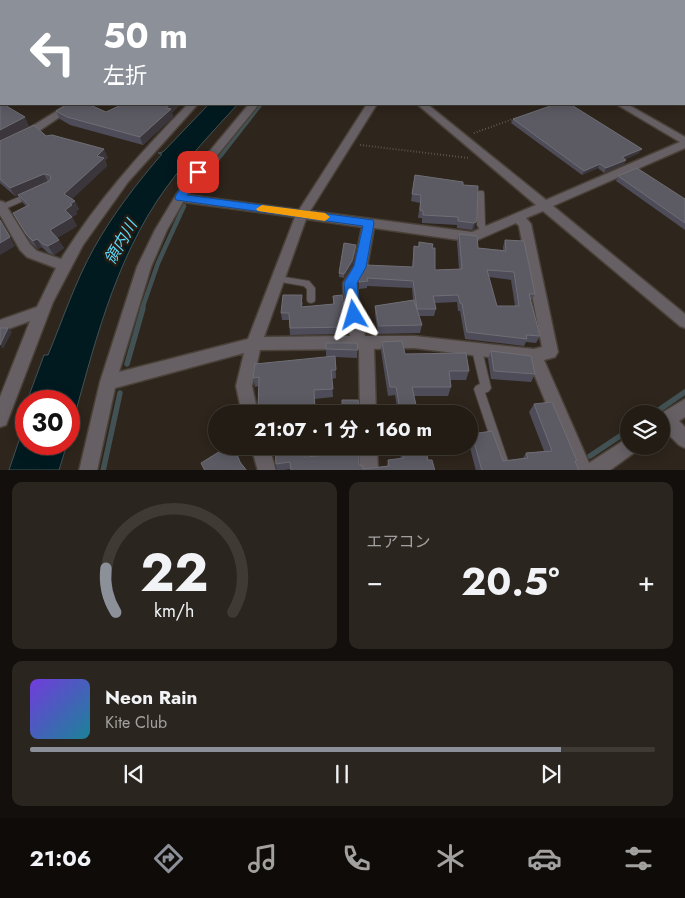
<!DOCTYPE html>
<html lang="ja">
<meta charset="utf-8">
<style>
:root{--surface:#221c15;--page:#2a251e;--text:#f1f3f6;--muted:#a2a1a0;--line:#3f3a34;--accent:#8c9099}
body{margin:0;font-family:Jost,"Noto Sans JP",sans-serif;background:var(--page);color:var(--text);height:100vh;display:flex;flex-direction:column;font-size:19px;white-space:nowrap}
*{box-sizing:border-box;margin:0}
p{font-size:16px;color:var(--muted)}
.icon{flex:none;width:28px;height:28px;fill:none;stroke:currentColor;stroke-width:2;stroke-linecap:round;stroke-linejoin:round}
.map{position:relative;height:470px;overflow:hidden}
.panel{display:flex;flex-direction:column;gap:12px;padding:12px;background:#130f0c;flex:1}
.panel>*{flex:none}
.hud{position:absolute;left:0px;top:0px;width:685px;height:105px;box-shadow:0 2px 12px #0003,0 0 0 1px var(--line);background:#8c9099;color:#fff;overflow:hidden}
.controls{position:absolute;left:620px;top:405px;display:grid;gap:10px}
.controls a{display:grid;place-items:center;width:50px;height:50px;border-radius:50%;background:var(--surface);box-shadow:0 2px 12px #0003,0 0 0 1px var(--line);font-size:25px}
.speed{position:absolute;left:15px;top:390px;display:flex;gap:10px;font-size:25px;font-weight:700;text-align:center}
.speed>*{display:grid;place-content:center;width:65px;height:65px;border-radius:50%;background:var(--surface);box-shadow:0 2px 12px #0003,0 0 0 1px var(--line);line-height:1}
.speed .limit{border:8px solid #d22;background:#fff;color:#111}
.pin{position:absolute;display:grid;place-items:center;width:42px;height:42px;color:#fff;margin:-21px;border-radius:10px;box-shadow:0 2px 8px #0006}
.me{position:absolute;width:55px;margin:-28px;rotate:353deg;stroke-linejoin:round;filter:drop-shadow(0 0 4px #0008)}
.turn{display:flex;align-items:center;gap:18px;height:105px;padding:0 20px;font-size:22px}
.turn .icon{width:65px;height:65px;stroke-width:2.5}
.turn b{display:block;font-size:35px;line-height:42px}
.big{font-size:38px;font-weight:700;line-height:1.1}
.panel .widget{flex:1;display:flex;flex-direction:column;justify-content:center;gap:8px;min-width:0;padding:0 18px;border-radius:10px;background:var(--page)}
.panel .dial{align-items:center;gap:0}
.dial svg{height:130px;overflow:visible;fill:none;stroke:var(--line);stroke-width:7;stroke-linecap:round;text-anchor:middle}
.dial text{fill:var(--text);stroke:none}
.song{display:flex;align-items:center;gap:15px}
.cover{width:60px;height:60px;border-radius:8px;background:linear-gradient(135deg,hsl(260 70% 55%),hsl(190 70% 35%))}
.played{height:5px;border-radius:2px;background:linear-gradient(90deg,var(--accent) 85%,var(--line) 85%)}
.keys{display:flex;justify-content:space-around;direction:ltr}
.heat{display:flex;justify-content:space-between;align-items:center;font-size:28px;direction:ltr}
.panel .tiles{flex:1;display:grid;gap:12px;grid-template-columns:1fr 1fr}
.widget:last-child{grid-column:span 2}
.trip{position:absolute;left:208px;top:405px;width:270px;height:50px;border-radius:25px;background:var(--surface);box-shadow:0 2px 12px #0003,0 0 0 1px var(--line);font-weight:700;line-height:50px;text-align:center}
.dock{display:flex;height:80px;justify-content:space-around;align-items:center;background:#0e0b08;color:var(--muted)}
.dock .icon{width:35px;height:35px}
.dock .current{color:var(--accent)}
.dock b{font-size:22px;color:var(--text)}
.map>svg:first-child{display:block}
</style>
<div class="map">
<svg width="685" height="471" viewBox="0 0 685 471">
<rect width="100%" height="100%" fill="#2e251c"/>
<!-- water -->
<path fill="#011a20" stroke="#425254" d="M209,104H238C213,131 187,159 166,188C113,261 93,351 69,436V401H27L44,355H48C63,319 75,282 94,248C113,214 137,183 162,154L158,153L163,152Z
M26,420V444H67L59,470H9Z"/>
<g fill="none" stroke-linecap="round" stroke-linejoin="round">
<!-- stream-far3 -->
<path stroke="#425254" stroke-width="2.5" d="M598,0L601,1
M135,1L139,0"/>
<!-- stream-far2 -->
<path stroke="#425254" stroke-width="4" d="M201,181L261,104"/>
<!-- stream-far1 -->
<path stroke="#425254" stroke-width="4.5" d="M195,189L202,180
M142,309L158,263L184,206"/>
<!-- stream -->
<path stroke="#425254" stroke-width="5.5" d="M127,364L143,308
M653,414L685,392
M590,456L629,430
M103,471L120,393"/>
<!-- lane casing -->
<g stroke="#494138" stroke-width="2">
<path id="lane" d="M58,0H62V1H58Z
M479,191H483L484,193L485,225L489,231L485,234L482,233L477,225L478,193Z
M26,194H28L31,196L30,198L5,209H0V205Z
M278,276L309,281L315,288V300L314,302L311,303L308,302L307,300V289L304,286L275,281L274,279L275,277Z
M477,346L480,347L482,350L491,388L489,391L485,393L508,461L507,465L503,466L499,465L498,461L474,389L476,386L480,384L472,350L474,347Z"/>
</g>
<!-- street casing -->
<g stroke="#494138" stroke-width="3">
<path id="street" d="M442,0H450V1H442Z
M600,0H609V1H600Z
M0,1H2L1,5H0Z
M684,39H685V44H684Z
M0,62L1,63V69L0,68Z
M0,82H1V88H0Z
M68,104H79L39,131L0,150V143L31,127Z
M188,104H198L128,182L83,245L53,302L6,425L0,427V397L30,321L0,332V320L37,307L56,268L27,257L20,250L0,215V201L4,202L30,244L37,251L61,259C97,201 141,152 188,104Z
M249,104H259L202,174L188,195L299,210L367,104H377L310,211L472,232L536,205L417,104H427L546,200L680,142L616,104H627L685,137V148L553,206L685,314V328L680,326L543,211L526,218L531,224L558,352L555,357L544,360L589,463L629,437V446H638L635,452L609,471H574L529,362L414,348L374,349L376,414H360L359,349L260,350L252,386L258,414H242L236,386L244,353L115,388L97,471H79L100,382L137,267L155,230L176,195L194,170ZM183,202L295,217L248,339L119,372L151,267L167,230ZM306,219L362,227L354,266L343,283L344,301L350,336L264,337ZM516,223L519,226L542,347L534,349L414,336H365L358,301L357,283L367,267L374,228L473,242Z
M685,399V417L679,421L685,427V448L679,445L664,430L661,431L660,414Z
M251,446H269L276,471H258Z
M359,446H377L378,471H360Z"/>
</g>
<!-- path -->
<path stroke="#857e76" stroke-width="2" stroke-dasharray="0.5 2.5" stroke-linecap="butt" d="M474,133L516,118
M360,145L469,158"/>
<!-- lane -->
<use href="#lane" fill="#666064" fill-rule="evenodd"/>
<!-- street -->
<use href="#street" fill="#666064" fill-rule="evenodd"/>
</g>
<!-- wall -->
<path fill="#4d4c58" fill-rule="evenodd" d="M0,102L29,126L2,140L46,136L108,158L105,160L107,166L72,199L79,209L76,211L77,214L72,217L77,226L57,238L64,248L54,255L48,253L42,247L38,249L31,243L13,213L26,206L23,203L18,195L15,196L0,183Z
M56,111L172,113L173,117L143,145L70,125L60,119Z
M513,119L639,153L625,159L626,160L624,164L604,173L598,168L582,175L511,123Z
M415,175L463,185L475,226L474,229L472,230L457,228V225L422,223V218H418L420,203L411,201Z
M618,176L685,199V230L616,181Z
M459,234L478,248L503,250V247L505,240L535,294L531,301L540,336L536,343L526,342L524,346L465,339L460,311H458L457,302L435,303L436,309L434,316H419L422,325L420,333L378,334L375,314V306L413,300L412,288L367,286V288L359,289V276L412,267L414,246L418,247L419,242L432,248L435,270L459,269L457,242ZM489,277L511,280L515,306H497Z
M356,249L352,265L344,278L339,277V273Z
M333,296L348,327V334L290,335L289,320H282L281,313L303,302L302,307L333,304Z
M382,342L405,354L469,371L466,380H450L451,387L448,396H414L418,414H398L395,395L388,396L381,351Z
M357,343V358L335,357L336,378L332,379L333,397L315,399L316,414H259L258,409L259,386L255,387L253,378L326,357V349Z
M491,351L535,374L531,382L491,379L488,359Z
M534,404L577,461L576,463L579,471H476L469,444V441L472,434L503,461L523,458L526,453L544,451L529,412Z
M275,446H305V457L359,465L363,469L387,466L388,460L401,459L399,446H425L428,460L435,471L291,469L277,471L275,460Z"/>
<!-- shaded-wall -->
<path fill="#3a363b" d="M243,0H257V1H243Z
M171,104H181L172,113L173,117L143,145L140,137Z
M25,117L29,126L0,141V130Z
M104,149L108,158L105,160L107,166L68,203L64,194L97,156Z
M642,149L639,153L620,162L622,157Z
M626,160L624,164L604,173L606,168Z
M600,164L598,168L582,175L584,171Z
M44,174L48,182L15,196L10,188Z
M75,201L79,209L76,211L77,214L70,219L65,210L70,204Z
M72,217L77,226L55,239L50,230Z
M477,218L474,229L472,230L474,223Z
M0,219L15,246L0,255Z
M37,239L42,247L38,249L33,241Z
M59,240L64,248L54,255L48,246Z
M356,245L352,265L344,278V274Z
M8,328L12,332L3,349L0,345Z
M288,405L290,414H275Z"/>
<!-- building -->
<path fill="#5c5b64" stroke="#6f6e75" fill-rule="evenodd" d="M0,102H1V104H3L25,117L0,130Z
M68,104H88L106,112L123,104H171L166,108L171,109L140,137L67,117L56,111Z
M556,104H570L642,149L622,157L626,160L606,168L600,164L584,171L513,119Z
M34,125L46,136L52,135L104,149L97,156L104,158L64,194L75,201L70,204L72,205L65,210L72,217L50,230L59,240L48,246L43,244L37,239L33,241L26,234L13,213L29,205L18,195L49,181L51,178L50,175L44,174L10,188L0,179V141Z
M637,168L685,199V223L618,176Z
M415,175L463,182V185L478,186L477,218L476,222L474,223L458,221V217L423,215V211L420,210L421,195L412,194Z
M0,220L10,237L0,243Z
M459,234L477,236L478,248L506,251L505,240L524,241L535,294H529L540,336L526,335L527,339L467,332L462,304L460,303L458,295L433,296L436,309H417L413,281L367,278L368,281L359,282V276L366,265L413,267L414,246L419,247V242L433,244L432,248H435V270L462,269ZM487,270L514,272L519,306H497Z
M344,243L356,245L352,261L344,274L339,273Z
M283,295H302L301,307L334,304L333,296L342,295L348,327L290,328L289,313H281Z
M414,300L422,325L379,326L375,306Z
M0,328H8L0,345Z
M402,341L405,354L466,353L469,371H449L451,387H412L418,414H401L396,387H390L382,342Z
M326,343H357L358,350L326,349Z
M491,351L531,356L535,374L494,371Z
M335,356L336,370H331L333,389L314,390L315,414H289L288,405L275,414H261L258,409L259,377L253,378L255,364Z
M342,400H358L359,407L363,408L364,414H342Z
M552,402L577,461H575L579,471H482L472,434L492,431L503,461L528,458L526,453L552,451L534,404Z
M275,446H304L305,457L342,454V446H358L359,465L363,466V469L389,466L388,460L404,458L402,446H425L428,460H432L435,471H291L290,462L276,464Z
M235,449L240,462L247,471H205L201,463L222,450Z"/>
<!-- route -->
<path fill="#1a73e8" stroke="#114b97" d="M198,169L203,172L187,195L373,220L374,223L366,267L357,283L360,315L358,319L354,320L349,319L347,315L344,283L354,266L363,226L176,200L175,198L176,195L194,170Z"/>
<!-- slow -->
<path fill="#f59e0b" d="M262,205L325,213L330,217L325,221L258,211L256,209Z"/>
<g text-anchor="middle" stroke-width="5" stroke-linejoin="round" paint-order="stroke">
<!-- water labels -->
<g font-size="16" font-style="italic" fill="#5fdbfb" stroke="#241b13">
<text transform="translate(120 242) rotate(-60)" y="6">領内川</text>
</g>
</g>
</svg>
<div class="controls">
<a><svg class="icon" aria-label="layers" viewBox="0 0 24 24"><path d="M12 4l9 5-9 5-9-5zM3 14l9 5 9-5"/></svg></a>
</div>
<div class="speed"><div class="limit">30</div></div>
<div class="pin" style="left:198px;top:172px;background:#d93025"><svg class="icon" aria-label="arrive" viewBox="0 0 24 24"><path d="M6 21V4h12l-3 4 3 4H6"/></svg></div>
<svg class="me" style="left:354px;top:315px" viewBox="-20 -20 40 40"><path d="M0-17L14 15 0 8-14 15z" fill="#1a73e8" stroke="#fff" stroke-width="4"/></svg>
<div class="trip">21:07 · 1 分 · 160 m</div>
<div class="hud">
<div class="turn"><svg class="icon" aria-label="left" viewBox="0 0 24 24"><path d="M17 20v-9H6M10 6l-5 5 5 5"/></svg><div><b>50 m</b>左折</div></div>
</div>
</div>
<section class="panel">
<div class="tiles">
<div class="widget dial"><svg viewBox="0 0 100 80">
<path d="M14 69A42 42 0 1 1 86 69"/>
<path d="M14 69A42 42 0 0 1 8 42" stroke="#8c9099"/>
<text x="50" y="56" font-size="32" font-weight="700">22</text>
<text x="50" y="72" font-size="11">km/h</text>
</svg></div>
<div class="widget"><p>エアコン</p>
<div class="heat"><a>−</a><b class="big">20.5°</b><a>+</a></div>
</div>
<div class="widget">
<div class="song"><i class="cover"></i><div><b>Neon Rain</b><p>Kite Club</p></div></div>
<div class="played"></div>
<div class="keys"><svg class="icon" aria-label="previous" viewBox="0 0 24 24"><path d="M18 5L8 12l10 7zM5 5v14"/></svg><svg class="icon" aria-label="pause" viewBox="0 0 24 24"><path d="M8 5v14M16 5v14"/></svg><svg class="icon" aria-label="next" viewBox="0 0 24 24"><path d="M6 5l10 7-10 7zM19 5v14"/></svg></div>
</div>
</div>
</section>
<nav class="dock">
<b>21:06</b>
<svg class="icon current" aria-label="directions" viewBox="0 0 24 24"><path d="M12 3l9 9-9 9-9-9zM9 14v-3h6M13 9l2 2-2 2"/></svg>
<svg class="icon" aria-label="music" viewBox="0 0 24 24"><path d="M9 18V5l10-2v13"/><circle cx="6" cy="18" r="3"/><circle cx="16" cy="16" r="3"/></svg>
<svg class="icon" aria-label="phone" viewBox="0 0 24 24"><path d="M5 4h4l2 5-3 2q2 4 5 5l2-3 5 2v4C11 20 4 13 5 4z"/></svg>
<svg class="icon" aria-label="climate" viewBox="0 0 24 24"><path d="M12 3v18M4 7l16 10M4 17L20 7"/></svg>
<svg class="icon" aria-label="car" viewBox="0 0 24 24"><path d="M5 17H2v-5l4-1 3-4h7l3 4 3 1v5h-3M9 17h6M6 11h13"/><circle cx="7" cy="17" r="2"/><circle cx="17" cy="17" r="2"/></svg>
<svg class="icon" aria-label="filters" viewBox="0 0 24 24"><path d="M4 7h16M4 17h16"/><circle cx="9" cy="7" r="2"/><circle cx="15" cy="17" r="2"/></svg>
</nav>
